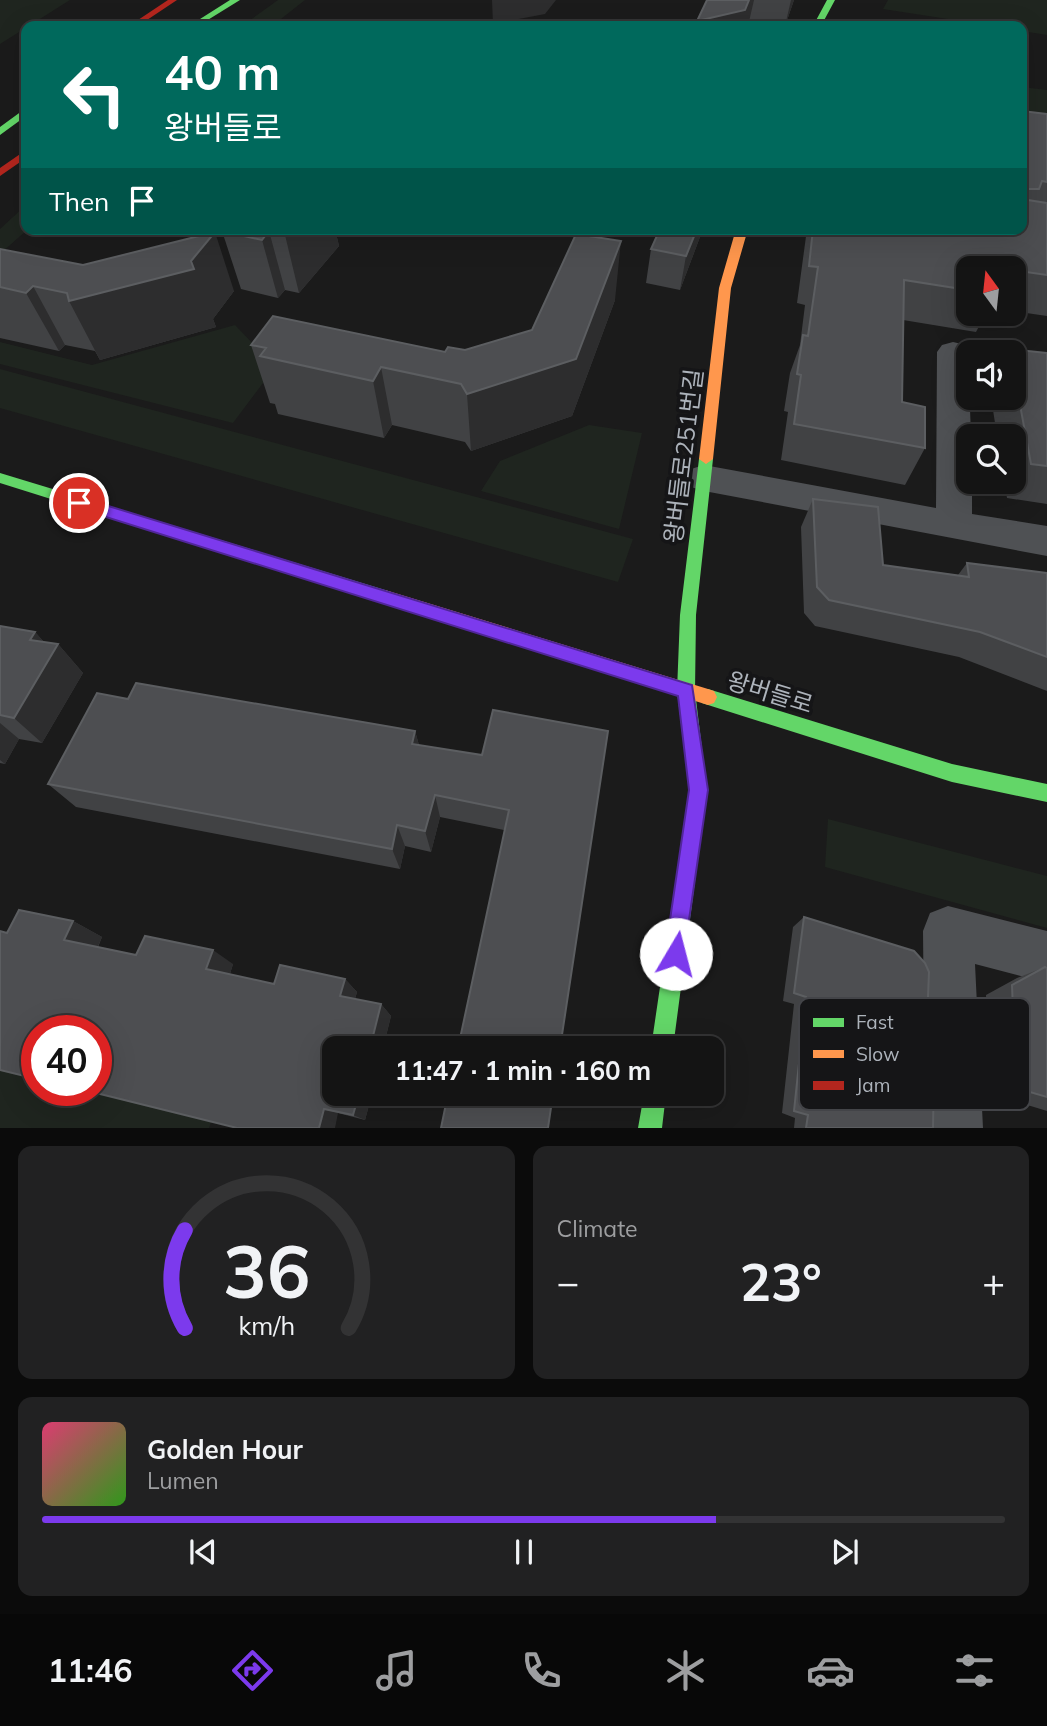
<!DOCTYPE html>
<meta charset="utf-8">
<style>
:root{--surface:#141414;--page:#212122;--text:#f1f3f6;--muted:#9d9ea0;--line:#333334;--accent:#7c3aed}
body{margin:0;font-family:Mulish,"Noto Sans KR",sans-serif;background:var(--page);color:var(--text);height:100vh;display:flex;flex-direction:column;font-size:26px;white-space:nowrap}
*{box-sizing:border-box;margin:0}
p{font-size:23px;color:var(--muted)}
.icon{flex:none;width:38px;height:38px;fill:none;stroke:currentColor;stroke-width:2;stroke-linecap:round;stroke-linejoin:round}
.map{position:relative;height:1128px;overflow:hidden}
.side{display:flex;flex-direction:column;gap:18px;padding:18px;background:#0b0b0b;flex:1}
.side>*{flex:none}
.guide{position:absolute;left:21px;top:21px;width:1006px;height:214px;border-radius:14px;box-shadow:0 7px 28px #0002,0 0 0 2px var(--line);background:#00695c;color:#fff;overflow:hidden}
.needle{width:46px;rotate:345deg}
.buttons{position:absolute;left:956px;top:256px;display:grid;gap:14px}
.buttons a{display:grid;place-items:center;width:70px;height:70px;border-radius:14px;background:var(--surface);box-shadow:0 7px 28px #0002,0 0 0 2px var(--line);font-size:35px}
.speed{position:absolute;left:21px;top:1015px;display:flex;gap:14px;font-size:35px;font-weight:700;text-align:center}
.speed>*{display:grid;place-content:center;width:91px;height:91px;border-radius:50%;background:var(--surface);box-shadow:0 7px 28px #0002,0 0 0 2px var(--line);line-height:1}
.speed .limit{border:10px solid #d22;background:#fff;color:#111}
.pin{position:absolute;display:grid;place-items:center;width:60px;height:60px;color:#fff;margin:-30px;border:4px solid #fff;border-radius:50%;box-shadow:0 2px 7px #0007}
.me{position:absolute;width:77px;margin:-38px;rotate:8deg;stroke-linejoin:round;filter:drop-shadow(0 0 5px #0008)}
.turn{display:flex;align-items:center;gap:24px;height:147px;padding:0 28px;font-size:32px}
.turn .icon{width:91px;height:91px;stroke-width:2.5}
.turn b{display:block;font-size:49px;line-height:60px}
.then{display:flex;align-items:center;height:66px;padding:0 28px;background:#0003;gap:14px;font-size:26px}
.big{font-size:52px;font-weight:700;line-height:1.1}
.side .card{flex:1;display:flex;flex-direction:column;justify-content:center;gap:10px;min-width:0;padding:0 24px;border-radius:14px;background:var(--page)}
.side .dial{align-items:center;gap:0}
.dial svg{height:182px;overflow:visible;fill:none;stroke:var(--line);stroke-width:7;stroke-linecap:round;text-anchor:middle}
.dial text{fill:var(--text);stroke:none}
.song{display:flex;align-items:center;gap:21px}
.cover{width:84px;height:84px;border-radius:10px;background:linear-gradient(135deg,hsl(340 70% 55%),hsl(110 70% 35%))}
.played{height:7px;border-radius:4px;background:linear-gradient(90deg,var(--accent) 70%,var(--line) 70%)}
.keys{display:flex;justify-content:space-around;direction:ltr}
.heat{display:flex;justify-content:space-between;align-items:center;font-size:38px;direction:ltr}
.side .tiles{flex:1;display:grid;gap:18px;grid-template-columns:1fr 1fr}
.card:last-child{grid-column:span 2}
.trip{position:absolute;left:322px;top:1036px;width:402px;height:70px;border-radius:14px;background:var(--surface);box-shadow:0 7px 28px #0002,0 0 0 2px var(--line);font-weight:700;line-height:70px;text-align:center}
.tab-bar{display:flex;height:112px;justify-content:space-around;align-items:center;background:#080808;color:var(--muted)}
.tab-bar .icon{width:49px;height:49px}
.tab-bar .active{color:var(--accent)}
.tab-bar b{font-size:32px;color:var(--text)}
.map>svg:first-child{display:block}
</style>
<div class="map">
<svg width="1047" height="1128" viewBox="0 0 1047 1128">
<rect width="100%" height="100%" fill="#1b1b1b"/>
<!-- green -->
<path fill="#1f251f" d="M0,0H70L0,44Z
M278,0H305L272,26H242Z
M888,0H1047V35L1022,31V26H993L883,9Z
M1022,87L1047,90V118L1022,115Z
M26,205L28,229L0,254V229Z
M235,325L275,367L233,423L0,364V342L92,365Z
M0,369L633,539L618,582L0,408Z
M589,425L642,433L619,529L481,491L500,461Z
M828,819L1047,876V928L825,867Z
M0,1068L37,1077V1090H92L212,1119L209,1128H0Z"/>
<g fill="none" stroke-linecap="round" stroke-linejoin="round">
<!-- street -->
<path fill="#4f5154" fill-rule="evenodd" d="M953,342L979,348L982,352H968L971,436H968V481H972V514L1047,526V556L704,491L691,487L686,478L691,469L704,465L936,508L937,352L942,345Z
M948,906L1047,931V983L975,964L983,1128H925L923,931L930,913Z"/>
<!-- fast -->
<path fill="#63d668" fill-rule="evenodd" d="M230,0H240L198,26H189Z
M827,0H835L821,26H813Z
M26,108V116L0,135V127Z
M706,454L713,459L696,615L695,691L707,790L673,1048H651L689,790L677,691L680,615L699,459Z
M0,473L385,590L391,592L393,597L391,602L385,604L0,483Z
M708,689L952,764L1047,784V802L952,782L708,705L702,703L699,697L702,691Z
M644,1094H666L662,1128H638Z"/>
<!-- slow -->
<path fill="#ff974d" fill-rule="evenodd" d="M736,229H748L731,288L713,459L706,464L699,459L719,288Z
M385,590L708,689L714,691L717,697L714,703L708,705L379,602L377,597L379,592Z"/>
<!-- jam -->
<path fill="#b3261e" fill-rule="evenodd" d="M168,0H177L138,26H129Z
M26,150V158L0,176V168Z"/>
</g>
<!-- wall -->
<path fill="#414244" d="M707,0H794L785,26L750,21L748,26H697V21Z
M1022,111L1047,114V316L1013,311V268H968V313H986L976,332L903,320L902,402L925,448L905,485L781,460L788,412L784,411L790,373L800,345L805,305L797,303L807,229H1022Z
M335,229L339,246L299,293L285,290L278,298L241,289L222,231Z
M660,229H703L680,290L646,283L651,249Z
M0,249L83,265L234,291L213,319L216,327L100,360L95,351L65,345L59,351L0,338Z
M615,300L572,416L471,451L465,442L392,425L384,438L278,414L275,404L270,403L251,345L445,352L465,350L532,330Z
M1010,349L1047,353V504L1007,498L1004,481H1013V436H997L991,397H1013V352H1008Z
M813,499L883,565L958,575L967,563L1047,573V691L959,657L815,626L804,613L801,527Z
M0,626L35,632L44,642L58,644L83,673L42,743L19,739L5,764L0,763Z
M128,699L415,731L419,745L482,755L608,731L504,830L440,817L431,852L405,846L400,869L76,807L48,784Z
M804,917L925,1070L933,1128H794L795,1118L782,1113L794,1004L783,1001L793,927Z
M73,921L102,937L98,947L136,955L233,964L230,974L274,984L345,979L357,992L355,999L381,1004L391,1016L383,1048H334V1094H372L365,1120L338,1113L0,1070L7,933Z
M1045,967L1047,968V1111L988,1093L986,995L1017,978Z"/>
<!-- shaded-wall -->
<path fill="#2d2d2e" d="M492,0H556L545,14L493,24Z
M749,0H754L748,26H697V21Z
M791,0H794L785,26Z
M290,229H335L339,246L299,293L285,235Z
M697,229H703L680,290L686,256Z
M269,231L285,290L278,298L262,240Z
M215,232L234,291L213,319L216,327L100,360L69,301Z
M621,241L615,300L572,416L471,451L467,394Z
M33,286L65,345L59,351L26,293Z
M381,367L392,425L384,438L373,381Z
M35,632L53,652L58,644L83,673L42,743L14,718L30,640Z
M0,723L19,739L5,764L0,760Z
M415,731L422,756L412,744Z
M435,795L440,817L431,852L425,831Z
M397,825L405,846L400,869L392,849Z
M73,921L102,937L94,955L64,940Z
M213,950L233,964L227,983L206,969Z
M345,979L357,992L352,1008L340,996Z
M381,1004L391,1016L383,1048H370Z
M359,1094H372L365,1120L353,1115Z
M324,1109L338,1113L335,1128H319Z"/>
<!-- building -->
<path fill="#4d4e51" stroke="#5c5e61" stroke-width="2" d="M707,0H749L745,10L697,21Z
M1022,111L1047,114V182L1042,181L1039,189H1025L1023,193L1028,200L1047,203V275L1013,270V268H968V290L904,280L902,402L925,407V448L794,424L801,375L797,374L803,335L808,336L818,267L809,266L813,229H1022Z
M223,229H290L285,235L269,231L262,240L222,231Z
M660,229H697L686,256L651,249Z
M215,232L191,261L194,269L69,301L67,293L33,286L26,293L0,287V249L83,265Z
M576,234L621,241L576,359L467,394L461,384L381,367L373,381L260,356L266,348L251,345L273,316L445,352L448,347L465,350L532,330Z
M1010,349L1047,353V466L1031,464L1013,367V352H1010Z
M813,499L878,507L883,565L969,577L967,563L1047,573V657L980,632L829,600L817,587Z
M0,626L35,632L30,640L58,644L14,718L0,715Z
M136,683L415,731L412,744L482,755L493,710L608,731L560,1048H458L509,810L435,795L425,831L397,825L392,849L48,784L97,693L128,699Z
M19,910L73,921L64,940L136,955L145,936L213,950L206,969L274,984L280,965L345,979L340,996L381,1004L370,1048H334V1094H359L353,1115L324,1109L319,1128H237L84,1090H96V1031H37V1079L0,1070V931L7,933Z
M804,917L914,951L925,963L929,972L925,1070L934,1073L933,1128H806L808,1115L794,1111L806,997L794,993Z
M1045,967L1047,968V1097L1016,1088L1012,985Z
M448,1094H553L548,1128H441Z"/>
<!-- route -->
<path fill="#7c3aed" stroke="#51269a" stroke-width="2" d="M79,497L692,685L708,790L683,961L676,964L668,961L665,954L689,790L678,696L74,507L72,503L74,499Z"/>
<g text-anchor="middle" stroke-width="7" stroke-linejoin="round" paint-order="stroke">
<!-- street labels -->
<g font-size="24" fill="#adb3bb" stroke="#151517">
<text transform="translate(684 456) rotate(-83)" y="8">왕버들로251번길</text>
<text transform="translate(770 693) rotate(17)" y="8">왕버들로</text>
</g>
</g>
<!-- legend -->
<rect x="799" y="998" width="231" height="112" rx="10" fill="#151517" stroke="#434448" stroke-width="2"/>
<rect x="813" y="1018" width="31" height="9" fill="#63d668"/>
<rect x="813" y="1050" width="31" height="8" fill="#ff974d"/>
<rect x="813" y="1081" width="31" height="9" fill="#b3261e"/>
<g font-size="19" fill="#adb3bb">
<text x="856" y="1029">Fast</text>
<text x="856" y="1061">Slow</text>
<text x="856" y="1092">Jam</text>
</g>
</svg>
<div class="buttons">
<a><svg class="needle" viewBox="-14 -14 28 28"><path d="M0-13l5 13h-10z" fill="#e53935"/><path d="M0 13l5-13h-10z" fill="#9d9ea0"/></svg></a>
<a><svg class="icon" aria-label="sound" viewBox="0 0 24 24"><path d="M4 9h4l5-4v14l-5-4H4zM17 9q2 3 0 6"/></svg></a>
<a><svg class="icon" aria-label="search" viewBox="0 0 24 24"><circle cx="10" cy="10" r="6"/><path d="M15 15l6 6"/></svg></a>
</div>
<div class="speed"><div class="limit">40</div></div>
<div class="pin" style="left:79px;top:503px;background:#d93025"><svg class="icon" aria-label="arrive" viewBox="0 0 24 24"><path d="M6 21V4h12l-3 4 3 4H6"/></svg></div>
<svg class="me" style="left:676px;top:954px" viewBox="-20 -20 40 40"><circle r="19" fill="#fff"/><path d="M0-13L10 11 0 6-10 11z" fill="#7c3aed"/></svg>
<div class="trip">11:47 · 1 min · 160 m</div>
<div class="guide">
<div class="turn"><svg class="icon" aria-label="left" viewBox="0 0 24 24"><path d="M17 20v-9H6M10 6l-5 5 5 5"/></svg><div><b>40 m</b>왕버들로</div></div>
<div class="then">Then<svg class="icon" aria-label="arrive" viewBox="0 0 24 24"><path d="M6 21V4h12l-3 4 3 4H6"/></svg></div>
</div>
</div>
<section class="side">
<div class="tiles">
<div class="card dial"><svg viewBox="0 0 100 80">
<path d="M14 69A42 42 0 1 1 86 69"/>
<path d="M14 69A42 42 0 0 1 14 26" stroke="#7c3aed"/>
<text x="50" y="56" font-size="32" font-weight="700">36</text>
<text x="50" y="72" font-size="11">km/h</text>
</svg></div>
<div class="card"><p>Climate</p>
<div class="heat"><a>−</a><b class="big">23°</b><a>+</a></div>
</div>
<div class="card">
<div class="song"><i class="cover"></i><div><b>Golden Hour</b><p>Lumen</p></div></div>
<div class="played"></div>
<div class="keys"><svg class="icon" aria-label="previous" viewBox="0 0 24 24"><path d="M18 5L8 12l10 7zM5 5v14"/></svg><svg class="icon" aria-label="pause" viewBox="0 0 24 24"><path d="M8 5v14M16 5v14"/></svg><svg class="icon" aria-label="next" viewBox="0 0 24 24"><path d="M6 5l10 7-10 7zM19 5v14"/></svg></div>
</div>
</div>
</section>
<nav class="tab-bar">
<b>11:46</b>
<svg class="icon active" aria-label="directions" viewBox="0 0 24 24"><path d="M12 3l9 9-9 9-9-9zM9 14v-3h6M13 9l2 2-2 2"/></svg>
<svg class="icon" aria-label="music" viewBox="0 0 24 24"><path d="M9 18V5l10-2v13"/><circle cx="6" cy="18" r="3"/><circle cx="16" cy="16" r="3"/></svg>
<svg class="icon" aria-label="phone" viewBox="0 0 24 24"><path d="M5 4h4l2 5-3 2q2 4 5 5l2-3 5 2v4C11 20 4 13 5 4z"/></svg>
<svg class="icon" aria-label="climate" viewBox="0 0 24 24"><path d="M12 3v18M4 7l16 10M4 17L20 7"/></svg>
<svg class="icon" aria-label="car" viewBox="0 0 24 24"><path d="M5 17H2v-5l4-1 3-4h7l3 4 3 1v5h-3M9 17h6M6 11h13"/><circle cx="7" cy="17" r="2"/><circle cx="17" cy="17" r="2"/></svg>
<svg class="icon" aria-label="filters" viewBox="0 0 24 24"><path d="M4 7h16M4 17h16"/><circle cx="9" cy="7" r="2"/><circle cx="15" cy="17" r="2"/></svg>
</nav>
